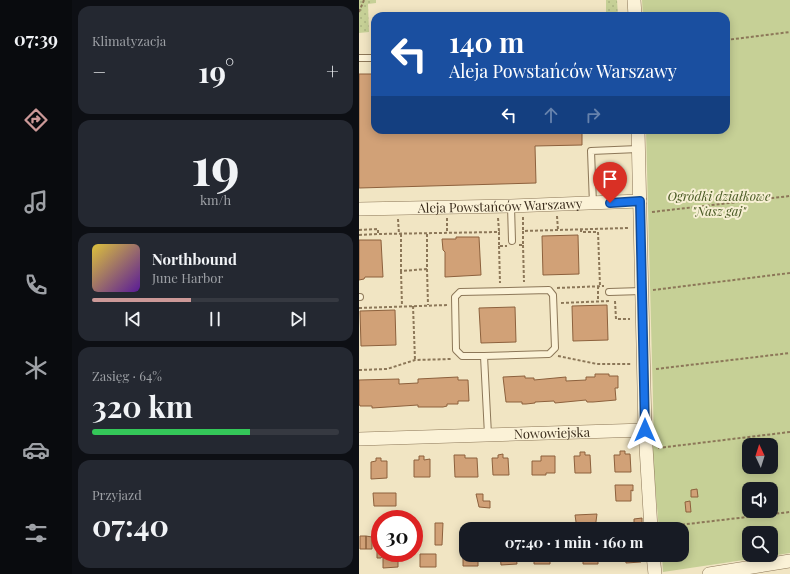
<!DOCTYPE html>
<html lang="pl">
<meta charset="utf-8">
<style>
:root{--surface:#171b24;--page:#242831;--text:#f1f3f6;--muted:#9ea1a6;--line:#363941;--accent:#cc9998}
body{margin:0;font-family:"Playfair Display",serif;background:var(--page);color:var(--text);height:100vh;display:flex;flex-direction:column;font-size:15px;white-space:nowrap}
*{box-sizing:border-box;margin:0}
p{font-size:13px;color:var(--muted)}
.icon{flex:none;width:22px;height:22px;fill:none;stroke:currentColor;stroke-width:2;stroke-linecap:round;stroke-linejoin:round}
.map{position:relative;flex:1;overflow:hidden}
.drawer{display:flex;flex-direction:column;gap:6px;padding:6px;background:#0d0f14;width:287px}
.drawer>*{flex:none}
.hud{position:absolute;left:12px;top:12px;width:359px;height:122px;border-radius:12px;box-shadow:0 2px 10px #0003;background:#1a4fa0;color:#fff;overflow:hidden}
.needle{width:26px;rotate:356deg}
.buttons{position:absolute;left:383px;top:438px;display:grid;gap:8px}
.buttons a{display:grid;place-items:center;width:36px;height:36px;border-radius:8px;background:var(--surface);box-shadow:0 2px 10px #0003;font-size:20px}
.speed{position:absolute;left:12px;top:510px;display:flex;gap:8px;font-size:20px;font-weight:700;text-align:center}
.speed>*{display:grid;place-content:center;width:52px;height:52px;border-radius:50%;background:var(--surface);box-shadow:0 2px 10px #0003;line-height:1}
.speed .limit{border:6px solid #d22;background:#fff;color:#111}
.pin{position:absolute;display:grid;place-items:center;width:34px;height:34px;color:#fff;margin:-41px -17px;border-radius:50% 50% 50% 0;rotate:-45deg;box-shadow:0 0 4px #0007}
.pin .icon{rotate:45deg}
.me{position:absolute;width:44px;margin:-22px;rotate:0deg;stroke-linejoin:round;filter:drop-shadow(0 0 3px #0008)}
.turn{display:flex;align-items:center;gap:14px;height:84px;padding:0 12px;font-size:18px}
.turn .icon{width:52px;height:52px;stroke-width:2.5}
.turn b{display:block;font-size:28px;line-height:34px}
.lanes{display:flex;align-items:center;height:38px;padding:0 12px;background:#0003;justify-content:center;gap:20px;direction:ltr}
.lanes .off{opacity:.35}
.big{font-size:30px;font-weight:700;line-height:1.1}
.drawer .card{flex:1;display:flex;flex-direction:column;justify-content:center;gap:6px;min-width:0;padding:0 14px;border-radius:12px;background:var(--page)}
.drawer .dial{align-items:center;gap:0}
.dial b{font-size:52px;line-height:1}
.song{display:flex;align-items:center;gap:12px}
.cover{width:48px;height:48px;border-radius:6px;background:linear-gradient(135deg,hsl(50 70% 55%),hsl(270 70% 35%))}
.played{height:4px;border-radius:2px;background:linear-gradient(90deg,var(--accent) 40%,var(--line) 40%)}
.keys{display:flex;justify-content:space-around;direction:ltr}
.heat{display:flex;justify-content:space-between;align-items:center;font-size:22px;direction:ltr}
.charge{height:6px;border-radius:3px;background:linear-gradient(90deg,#34c759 64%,var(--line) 0)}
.trip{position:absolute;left:100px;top:522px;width:230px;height:40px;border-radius:12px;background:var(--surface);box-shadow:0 2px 10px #0003;font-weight:700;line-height:40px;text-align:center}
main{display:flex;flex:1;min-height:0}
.tabs{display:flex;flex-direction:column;width:72px;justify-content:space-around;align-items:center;background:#090b0e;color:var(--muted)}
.tabs .icon{width:28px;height:28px}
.tabs .on{color:var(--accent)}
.tabs b{font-size:18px;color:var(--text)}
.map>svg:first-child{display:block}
</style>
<main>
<nav class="tabs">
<b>07:39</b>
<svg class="icon on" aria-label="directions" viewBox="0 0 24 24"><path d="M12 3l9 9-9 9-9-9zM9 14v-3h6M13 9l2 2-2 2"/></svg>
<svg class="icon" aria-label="music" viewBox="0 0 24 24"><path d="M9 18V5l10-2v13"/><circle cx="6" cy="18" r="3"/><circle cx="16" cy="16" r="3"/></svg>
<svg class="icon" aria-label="phone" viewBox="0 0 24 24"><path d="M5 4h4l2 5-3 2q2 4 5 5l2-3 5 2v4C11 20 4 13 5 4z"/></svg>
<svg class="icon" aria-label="climate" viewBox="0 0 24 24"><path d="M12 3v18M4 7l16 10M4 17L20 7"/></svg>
<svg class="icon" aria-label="car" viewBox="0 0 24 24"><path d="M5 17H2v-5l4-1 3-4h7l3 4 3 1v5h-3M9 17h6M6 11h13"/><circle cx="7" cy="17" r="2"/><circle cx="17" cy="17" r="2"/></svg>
<svg class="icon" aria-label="filters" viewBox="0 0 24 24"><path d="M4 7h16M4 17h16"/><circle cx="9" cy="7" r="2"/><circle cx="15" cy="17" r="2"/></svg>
</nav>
<section class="drawer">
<div class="card"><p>Klimatyzacja</p>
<div class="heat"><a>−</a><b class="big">19°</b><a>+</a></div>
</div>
<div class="card dial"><b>19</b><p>km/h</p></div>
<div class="card">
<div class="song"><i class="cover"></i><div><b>Northbound</b><p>June Harbor</p></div></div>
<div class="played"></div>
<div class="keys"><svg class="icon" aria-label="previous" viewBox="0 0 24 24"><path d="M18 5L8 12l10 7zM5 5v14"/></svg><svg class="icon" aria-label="pause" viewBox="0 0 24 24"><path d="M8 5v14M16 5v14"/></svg><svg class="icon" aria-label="next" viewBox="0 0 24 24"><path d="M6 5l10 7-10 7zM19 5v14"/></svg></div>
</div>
<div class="card"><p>Zasięg · 64%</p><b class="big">320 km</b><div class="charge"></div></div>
<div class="card"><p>Przyjazd</p><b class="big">07:40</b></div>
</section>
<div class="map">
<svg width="431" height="574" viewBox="0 0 431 574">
<defs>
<pattern id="grass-dots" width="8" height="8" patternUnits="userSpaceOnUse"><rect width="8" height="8" fill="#c6d096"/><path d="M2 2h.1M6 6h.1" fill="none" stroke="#abb381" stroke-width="1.8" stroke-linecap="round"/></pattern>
</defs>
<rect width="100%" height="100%" fill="#f1e5c3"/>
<!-- grass -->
<path fill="url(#grass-dots)" d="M0,0H17V3L9,4L10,32L0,33Z
M247,0H258L259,16H247Z"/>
<!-- garden -->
<path fill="#c6d096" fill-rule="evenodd" d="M283,0H431V553L304,572L303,555H323V529H300L292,440L295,439L287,130H367V16H284ZM390,445H412V467H390ZM390,489H412V511H390ZM390,533H412V555H390Z"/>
<!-- building -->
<path fill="#d1a177" stroke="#8d613d" d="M0,74H16V130H223V145L176,146L177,183L0,188Z
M219,235L220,274L184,275L183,236Z
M97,237H120L122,275L86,277V252L84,250L83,239H97Z
M0,240H22L24,277H6L5,279L0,280Z
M248,305L249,340L214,341L213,306Z
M156,307L157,342L122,343L120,308Z
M36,310L37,345L2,346L1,311Z
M236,374H250V376H259V388H256L257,400L234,402H228L227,400L196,403L195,401L176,402V403L167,404H163V402H147L144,377L166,376V378H175V380L207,377V381L227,380V377H236Z
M99,377V380H109L110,401H99V404H88V406L84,407H59V405L13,408V406H1L0,404V380L40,379V384L59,383V379Z
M261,451H266V454H271L272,472H256L255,455H261Z
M221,452H226V455H231L232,473H216L215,456H221Z
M144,454V458H149L150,475H134L133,458H139V455Z
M95,455H106V458H118L119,477H96Z
M60,456H65V460L71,459V477H55V460H60Z
M182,456H196V473H187V475H173V461H182Z
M17,458H22V461H28V478L12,479V462L17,461Z
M256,485H274V491L272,490V501H257Z
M338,489L339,497H332V490Z
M14,493H37V506H15Z
M117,494H124V501H131V508L120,507Z
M331,501L332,512H327L326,502Z
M238,514L236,529H218L216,515Z
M283,518V529H275V519Z
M76,523H84L83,545H76Z
M1,536H7V549H1Z
M7,536L13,537V549H7Z
M18,544H21V553H31V555H24L22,558H18Z
M61,554H77V567H61Z
M104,554L119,555V566H104Z
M24,555H39V567L24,568Z
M141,555H157L158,564L142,565Z
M175,555H191V564H175Z
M224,555H239V564H224Z
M266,555H282V562L267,563Z"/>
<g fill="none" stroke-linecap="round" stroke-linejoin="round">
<!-- lane casing -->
<g stroke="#8c7758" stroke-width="8">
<path id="lane" d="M0,58H16
M234,204L232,151L279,149
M152,206L153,241
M250,292L283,291
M0,297H1
M125,356H103L97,350L96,297L101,292L190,290L194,295L196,348L190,354L125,356L129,435"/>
</g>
<!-- street casing -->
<g stroke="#8c7758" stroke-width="14">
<g id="street">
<path d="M275,0L276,16"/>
<path d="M279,130L286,430"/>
<path id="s1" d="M0,209L152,206L281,201"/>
<path id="s2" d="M0,439L286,430L292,529"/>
<path d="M294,555L296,574"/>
<path d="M350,574L431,561"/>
</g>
</g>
<!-- path -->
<path stroke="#8c7758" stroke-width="2" stroke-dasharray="3 2" stroke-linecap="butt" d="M0,12L5,0
M367,40L431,32
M293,212L431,196
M198,216L199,230
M164,217V231
M88,218V232
M139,218L140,231
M39,219L40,234
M222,229V232H239L241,286
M0,230L19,229V234L140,232V246H148
M42,234V271L68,269V233
M0,235L19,234
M160,245H164V231L269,228
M164,245L165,282
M140,246L141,283
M68,269L69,305
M42,271L43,306
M239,286V302
M198,288L245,286
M294,290L431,273
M256,301L257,319H271
M202,303L250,301
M54,306L56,360
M0,308L89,305
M199,356L238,364H273
M297,369L431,353
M0,370L28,369L56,360L93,359
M299,448L431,432
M303,527L431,512"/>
<!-- lane -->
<use href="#lane" stroke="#fbf2d7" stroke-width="6"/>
<!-- street -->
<use href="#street" stroke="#fbf2d7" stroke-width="13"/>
</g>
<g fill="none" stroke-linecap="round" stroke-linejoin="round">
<!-- route casing -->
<g stroke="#114b97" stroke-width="10">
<path id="route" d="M251,203L281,201L286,430"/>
</g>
<!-- route -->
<use href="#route" stroke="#1a73e8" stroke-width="7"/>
</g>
<g text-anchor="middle" stroke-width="4" stroke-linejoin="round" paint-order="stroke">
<!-- park labels -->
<g font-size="13" font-style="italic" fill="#485923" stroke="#f7efd3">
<text x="360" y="201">Ogródki działkowe<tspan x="360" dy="15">"Nasz gaj"</tspan></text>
</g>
<!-- street labels -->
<g font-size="13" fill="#3b2d1d" stroke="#f7efd3">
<text dy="5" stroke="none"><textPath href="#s1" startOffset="141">Aleja Powstańców Warszawy</textPath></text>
<text dy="5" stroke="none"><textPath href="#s2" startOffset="193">Nowowiejska</textPath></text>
</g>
</g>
</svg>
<div class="buttons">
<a><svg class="needle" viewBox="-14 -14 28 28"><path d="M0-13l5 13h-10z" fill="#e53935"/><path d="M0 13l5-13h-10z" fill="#9ea1a6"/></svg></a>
<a><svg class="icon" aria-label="sound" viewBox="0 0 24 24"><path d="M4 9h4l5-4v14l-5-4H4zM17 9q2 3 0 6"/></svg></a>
<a><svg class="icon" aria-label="search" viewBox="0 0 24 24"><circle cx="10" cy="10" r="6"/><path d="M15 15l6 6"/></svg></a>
</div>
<div class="speed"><div class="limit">30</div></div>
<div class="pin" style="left:251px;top:203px;background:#d93025"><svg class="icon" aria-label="arrive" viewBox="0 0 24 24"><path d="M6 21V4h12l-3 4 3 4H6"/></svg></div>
<svg class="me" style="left:286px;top:430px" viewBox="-20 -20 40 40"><path d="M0-17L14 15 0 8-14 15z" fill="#1a73e8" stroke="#fff" stroke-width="4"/></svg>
<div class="trip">07:40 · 1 min · 160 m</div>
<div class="hud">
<div class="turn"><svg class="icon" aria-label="left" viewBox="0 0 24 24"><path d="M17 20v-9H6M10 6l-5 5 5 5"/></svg><div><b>140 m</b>Aleja Powstańców Warszawy</div></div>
<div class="lanes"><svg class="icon" aria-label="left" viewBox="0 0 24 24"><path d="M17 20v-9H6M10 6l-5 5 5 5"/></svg><svg class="icon off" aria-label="ahead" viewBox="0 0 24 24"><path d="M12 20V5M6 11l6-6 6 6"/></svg><svg class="icon off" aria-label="right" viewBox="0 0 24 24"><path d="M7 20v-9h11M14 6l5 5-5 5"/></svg></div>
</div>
</div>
</main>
